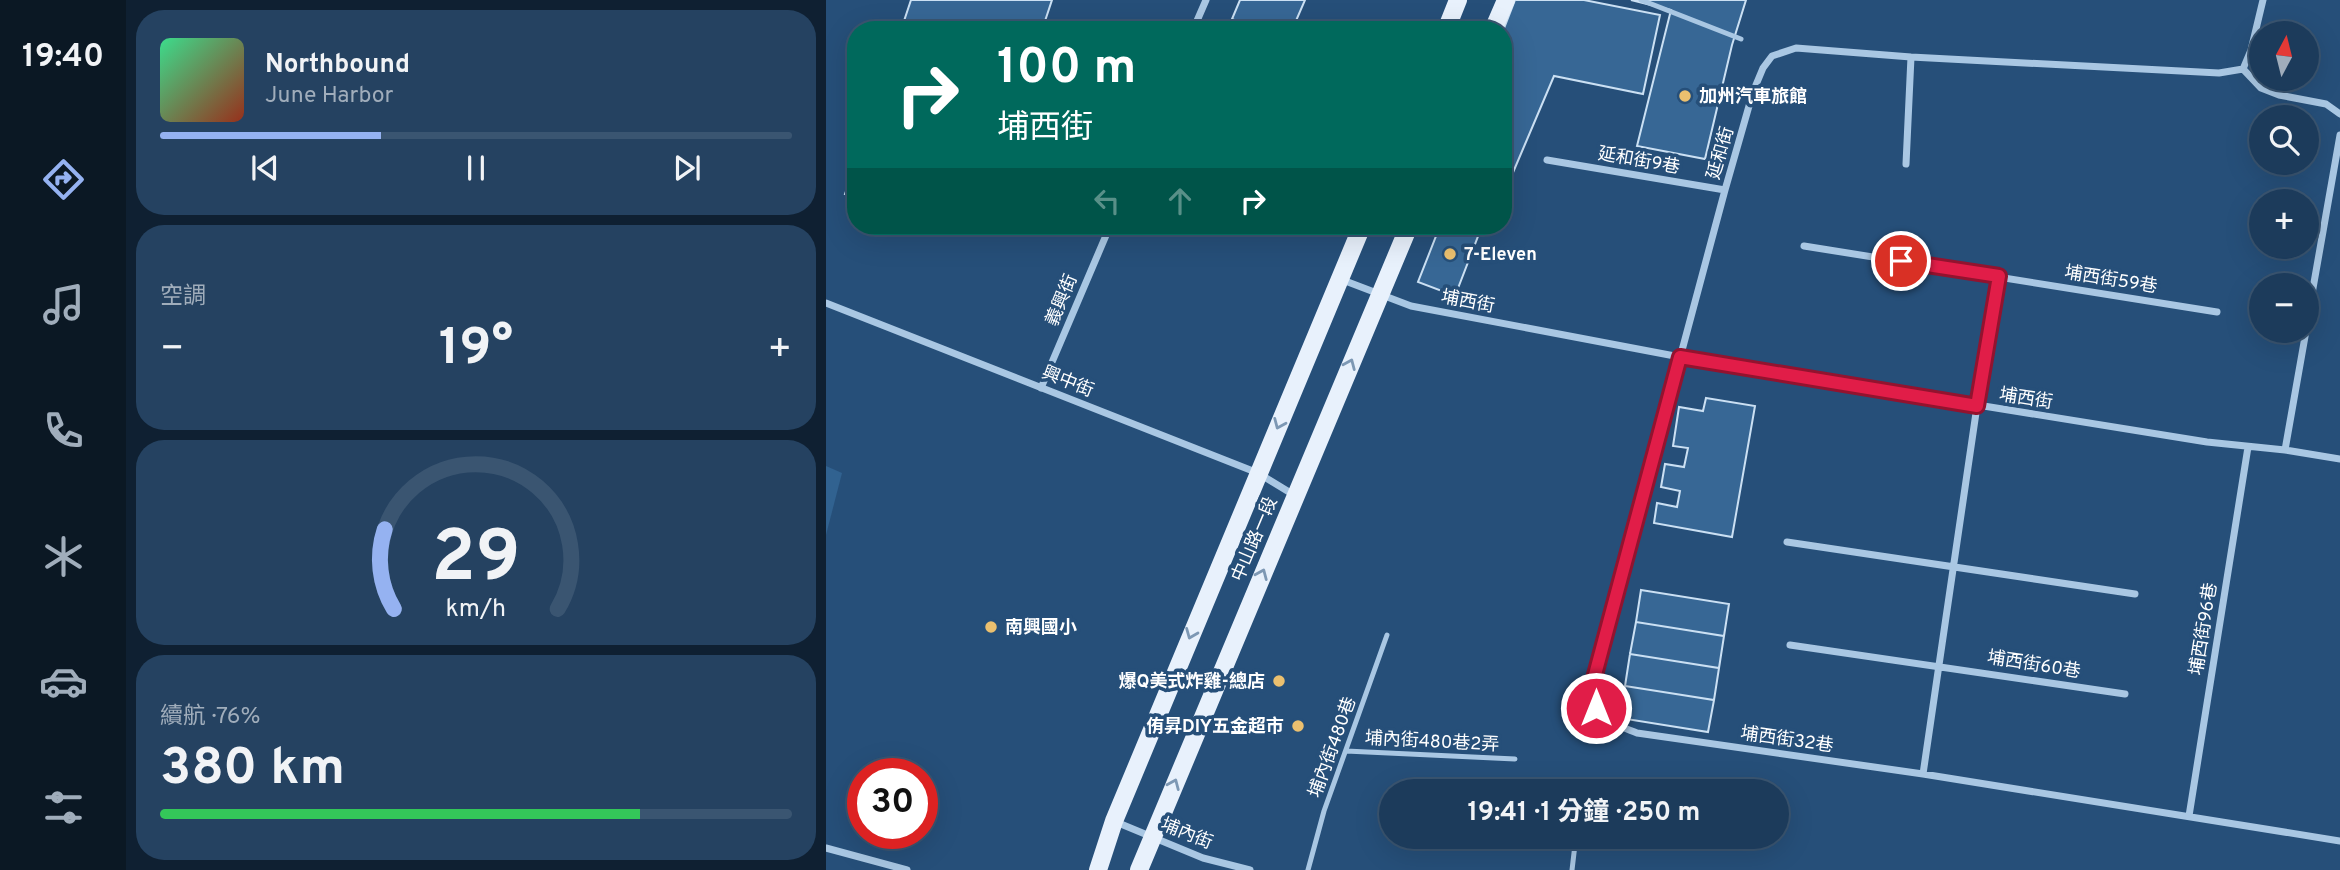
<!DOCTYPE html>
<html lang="zh-TW">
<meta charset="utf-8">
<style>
:root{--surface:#1c3b5b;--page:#254261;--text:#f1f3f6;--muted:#a0adbb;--line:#3a5571;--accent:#95b2f1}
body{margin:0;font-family:Overpass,"Noto Sans TC",sans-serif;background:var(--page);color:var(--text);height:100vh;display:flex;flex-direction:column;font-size:26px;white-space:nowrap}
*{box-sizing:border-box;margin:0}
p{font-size:23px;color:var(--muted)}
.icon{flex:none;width:38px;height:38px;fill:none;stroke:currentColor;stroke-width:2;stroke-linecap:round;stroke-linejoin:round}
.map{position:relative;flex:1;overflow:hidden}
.sheet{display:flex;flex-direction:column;gap:10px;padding:10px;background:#0f2032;width:700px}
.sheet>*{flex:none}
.banner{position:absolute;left:21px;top:21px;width:665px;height:214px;border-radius:28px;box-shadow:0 7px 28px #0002,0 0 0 2px var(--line);background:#00695c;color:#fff;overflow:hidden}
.needle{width:46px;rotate:7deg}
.buttons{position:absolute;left:1423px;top:21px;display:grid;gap:14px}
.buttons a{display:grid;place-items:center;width:70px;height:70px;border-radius:50%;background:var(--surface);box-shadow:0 7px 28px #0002,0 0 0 2px var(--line);font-size:35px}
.speed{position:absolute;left:21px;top:758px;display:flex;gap:14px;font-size:35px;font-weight:700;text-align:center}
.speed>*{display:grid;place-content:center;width:91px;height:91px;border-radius:50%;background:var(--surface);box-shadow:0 7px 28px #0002,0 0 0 2px var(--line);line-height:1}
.speed .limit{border:10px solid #d22;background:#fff;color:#111}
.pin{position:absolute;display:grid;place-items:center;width:60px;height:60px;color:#fff;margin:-30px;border:4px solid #fff;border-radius:50%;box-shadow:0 2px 7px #0007}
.me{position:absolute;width:77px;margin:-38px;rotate:0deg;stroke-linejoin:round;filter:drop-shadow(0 0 5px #0008)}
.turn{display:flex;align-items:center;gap:24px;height:147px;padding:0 35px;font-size:32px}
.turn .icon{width:91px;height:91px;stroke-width:2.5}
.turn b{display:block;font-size:49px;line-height:60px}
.lanes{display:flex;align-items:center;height:66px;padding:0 35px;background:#0003;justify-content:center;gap:35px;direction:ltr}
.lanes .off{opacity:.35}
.big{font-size:52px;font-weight:700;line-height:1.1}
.sheet .widget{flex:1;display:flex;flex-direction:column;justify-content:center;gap:10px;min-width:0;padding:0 24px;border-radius:28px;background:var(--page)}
.sheet .dial{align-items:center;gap:0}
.dial svg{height:182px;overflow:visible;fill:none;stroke:var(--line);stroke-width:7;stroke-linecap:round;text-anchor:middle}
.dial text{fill:var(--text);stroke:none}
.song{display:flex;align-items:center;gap:21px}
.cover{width:84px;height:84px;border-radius:10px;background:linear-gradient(135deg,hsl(150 70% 55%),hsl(10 70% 35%))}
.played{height:7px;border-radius:4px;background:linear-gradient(90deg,var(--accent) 35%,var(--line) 35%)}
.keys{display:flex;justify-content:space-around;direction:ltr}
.heat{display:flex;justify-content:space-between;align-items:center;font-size:38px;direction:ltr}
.charge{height:10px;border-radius:5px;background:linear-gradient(90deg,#34c759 76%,var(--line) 0)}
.trip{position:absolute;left:553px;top:779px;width:410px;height:70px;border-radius:35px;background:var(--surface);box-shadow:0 7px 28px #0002,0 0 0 2px var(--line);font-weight:700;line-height:70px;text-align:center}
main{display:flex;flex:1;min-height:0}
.tabs{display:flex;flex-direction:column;width:126px;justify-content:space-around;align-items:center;background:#0b1824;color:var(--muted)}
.tabs .icon{width:49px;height:49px}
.tabs .current{color:var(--accent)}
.tabs b{font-size:32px;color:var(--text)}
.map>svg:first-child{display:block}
</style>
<main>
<nav class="tabs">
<b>19:40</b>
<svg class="icon current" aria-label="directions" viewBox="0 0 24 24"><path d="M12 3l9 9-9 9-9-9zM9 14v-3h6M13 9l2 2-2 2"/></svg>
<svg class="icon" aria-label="music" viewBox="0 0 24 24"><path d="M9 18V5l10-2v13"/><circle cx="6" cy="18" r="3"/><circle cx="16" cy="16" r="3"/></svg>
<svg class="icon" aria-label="phone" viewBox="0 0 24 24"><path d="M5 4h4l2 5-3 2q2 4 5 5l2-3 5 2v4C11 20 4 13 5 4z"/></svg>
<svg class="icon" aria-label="climate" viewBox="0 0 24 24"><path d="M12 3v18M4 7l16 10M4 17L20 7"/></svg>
<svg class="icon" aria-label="car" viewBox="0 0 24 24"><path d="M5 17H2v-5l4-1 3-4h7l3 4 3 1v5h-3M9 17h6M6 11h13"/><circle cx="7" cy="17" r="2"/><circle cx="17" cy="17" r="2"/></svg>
<svg class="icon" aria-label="filters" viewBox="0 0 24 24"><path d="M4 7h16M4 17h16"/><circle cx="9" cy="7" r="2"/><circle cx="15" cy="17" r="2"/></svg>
</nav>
<section class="sheet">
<div class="widget">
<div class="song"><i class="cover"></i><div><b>Northbound</b><p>June Harbor</p></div></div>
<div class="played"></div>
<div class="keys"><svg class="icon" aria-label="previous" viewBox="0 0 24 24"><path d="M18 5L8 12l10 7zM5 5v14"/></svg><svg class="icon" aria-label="pause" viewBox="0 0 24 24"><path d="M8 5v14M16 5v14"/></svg><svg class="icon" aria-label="next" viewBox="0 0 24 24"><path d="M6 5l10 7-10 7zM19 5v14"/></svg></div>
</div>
<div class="widget"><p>空調</p>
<div class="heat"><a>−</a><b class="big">19°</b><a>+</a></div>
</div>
<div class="widget dial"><svg viewBox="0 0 100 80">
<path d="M14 69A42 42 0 1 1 86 69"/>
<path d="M14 69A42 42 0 0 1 10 34" stroke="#95b2f1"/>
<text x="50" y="56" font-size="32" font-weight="700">29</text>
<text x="50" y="72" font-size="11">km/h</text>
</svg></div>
<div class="widget"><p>續航 · 76%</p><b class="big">380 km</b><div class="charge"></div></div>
</section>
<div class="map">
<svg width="1514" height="870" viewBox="0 0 1514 870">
<rect width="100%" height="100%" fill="#264f79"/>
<!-- green -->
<path fill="#316290" d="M0,466L16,473L0,535Z"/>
<!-- building -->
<path fill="#376795" stroke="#cbe0f3" stroke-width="2" d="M85,0H226L216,30H75Z
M414,0H479L466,30H431L406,19Z
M689,0H758L834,15L817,94L728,76L677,196V31Z
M805,0H920L906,45L879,159L811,146L845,10Z
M30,163V197L19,194Z
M125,226H150L148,233Z
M614,226H656L629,296L592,282Z
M880,398L929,406L906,537L828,523L831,503L851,507L854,491L835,487L839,464L858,467L862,448L847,446L853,407L877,411Z
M815,590L903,604L898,636L810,622Z
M810,622L898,636L893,668L804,654Z
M804,654L893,668L888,700L799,686Z
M799,686L888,700L882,732L794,718Z"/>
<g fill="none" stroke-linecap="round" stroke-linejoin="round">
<!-- lane -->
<path stroke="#a9c7e3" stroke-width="5" d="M815,0L915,39
M520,751L689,759
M754,791L755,786
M482,870L498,811L561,635
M746,870L750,836"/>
<!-- street -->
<path stroke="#a9c7e3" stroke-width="7" d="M1437,0L1425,50L1417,69L1393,73L1085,57L970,48L946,56L937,68L927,92L899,190L766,686C771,720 781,721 811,733L1097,774L1514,841
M367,30L380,0
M1417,69L1435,88L1453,95L1500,104L1514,114
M721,160L899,190
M1080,164L1085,57
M978,246L1391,312
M514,279L585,306L854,357L1381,442L1459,450L1514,459
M0,303L432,473L468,495
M1480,328L1514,135
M215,388L284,226
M1459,450L1480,331
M961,542L1309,594
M964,645L1299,694
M1097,774L1151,406L1173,277
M1363,816L1422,447
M290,822L377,858L424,870
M0,848L81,870"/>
<!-- primary -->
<path stroke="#e8f1fc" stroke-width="18" d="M620,30L632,0
M667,30L680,0
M272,870L288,821L536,226
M313,870L583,226"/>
</g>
<!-- one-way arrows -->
<defs><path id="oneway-chevron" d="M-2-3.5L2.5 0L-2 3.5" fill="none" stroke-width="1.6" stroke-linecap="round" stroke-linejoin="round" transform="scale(1.75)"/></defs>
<g stroke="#7d98b4">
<use href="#oneway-chevron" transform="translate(524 364) rotate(-67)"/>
<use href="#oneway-chevron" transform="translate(453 424) rotate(113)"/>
<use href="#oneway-chevron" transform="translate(436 574) rotate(-67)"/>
<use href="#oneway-chevron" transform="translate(365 634) rotate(112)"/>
<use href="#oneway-chevron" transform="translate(348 784) rotate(-67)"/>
</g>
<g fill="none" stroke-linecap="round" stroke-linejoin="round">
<!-- route casing -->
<g stroke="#92132f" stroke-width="18">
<path id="route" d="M770,708L766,686L854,357L1151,406L1173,276L1075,261"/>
</g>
<!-- route -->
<use href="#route" stroke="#e11d48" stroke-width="12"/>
</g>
<!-- markers -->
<g fill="#ebc06f" stroke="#264f79" stroke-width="2.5">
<circle cx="859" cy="96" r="7"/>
<circle cx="624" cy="254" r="7"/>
<circle cx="165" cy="627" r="7"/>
<circle cx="453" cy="681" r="7"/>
<circle cx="472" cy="726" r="7"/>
</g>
<g text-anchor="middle" stroke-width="7" stroke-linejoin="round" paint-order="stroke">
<!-- poi labels -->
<g font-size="18" font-weight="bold" fill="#fff" stroke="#264f79" text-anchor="start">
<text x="873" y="102">加州汽車旅館</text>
<text x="638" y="260">7-Eleven</text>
<text x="179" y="633">南興國小</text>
<text x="439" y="687" text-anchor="end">爆Q美式炸雞-總店</text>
<text x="458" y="732" text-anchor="end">侑昇DIY五金超市</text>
</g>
<!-- street labels -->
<g font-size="18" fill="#fff" stroke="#264f79">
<text transform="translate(894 153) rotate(-74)" y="6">延和街</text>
<text transform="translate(813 160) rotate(10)" y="6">延和街9巷</text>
<text transform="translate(1285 279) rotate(9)" y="6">埔西街59巷</text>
<text transform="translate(235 300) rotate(-67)" y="6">義興街</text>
<text transform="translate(642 301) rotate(11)" y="6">埔西街</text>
<text transform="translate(242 381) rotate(22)" y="6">興中街</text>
<text transform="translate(1200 398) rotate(9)" y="6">埔西街</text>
<text transform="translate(428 539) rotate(-67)" y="6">中山路一段</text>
<text transform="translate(1377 629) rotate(-81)" y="6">埔西街96巷</text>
<text transform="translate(1208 664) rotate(9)" y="6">埔西街60巷</text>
<text transform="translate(961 739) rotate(8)" y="6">埔西街32巷</text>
<text transform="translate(606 741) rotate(3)" y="6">埔內街480巷2弄</text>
<text transform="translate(506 747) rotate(-70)" y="6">埔內街480巷</text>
<text transform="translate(361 833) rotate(22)" y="6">埔內街</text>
</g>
</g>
</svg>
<div class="buttons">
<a><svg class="needle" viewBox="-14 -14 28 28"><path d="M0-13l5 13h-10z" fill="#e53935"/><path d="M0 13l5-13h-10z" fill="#a0adbb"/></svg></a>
<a><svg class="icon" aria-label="search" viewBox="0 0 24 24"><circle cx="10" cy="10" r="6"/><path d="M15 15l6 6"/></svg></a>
<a>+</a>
<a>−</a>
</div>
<div class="speed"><div class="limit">30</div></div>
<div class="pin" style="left:1075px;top:261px;background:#d93025"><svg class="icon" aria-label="arrive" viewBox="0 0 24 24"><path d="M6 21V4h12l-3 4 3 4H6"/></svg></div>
<svg class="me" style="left:770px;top:708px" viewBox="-20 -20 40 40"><circle r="17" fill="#e11d48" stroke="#fff" stroke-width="3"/><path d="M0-11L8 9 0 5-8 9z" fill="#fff"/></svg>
<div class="trip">19:41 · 1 分鐘 · 250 m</div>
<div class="banner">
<div class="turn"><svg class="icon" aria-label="right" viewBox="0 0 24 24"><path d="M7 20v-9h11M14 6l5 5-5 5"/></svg><div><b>100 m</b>埔西街</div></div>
<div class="lanes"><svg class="icon off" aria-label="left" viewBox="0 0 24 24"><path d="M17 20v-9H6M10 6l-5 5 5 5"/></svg><svg class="icon off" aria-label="ahead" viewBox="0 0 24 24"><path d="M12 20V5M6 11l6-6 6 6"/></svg><svg class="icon" aria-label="right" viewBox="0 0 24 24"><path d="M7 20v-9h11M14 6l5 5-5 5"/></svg></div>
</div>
</div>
</main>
